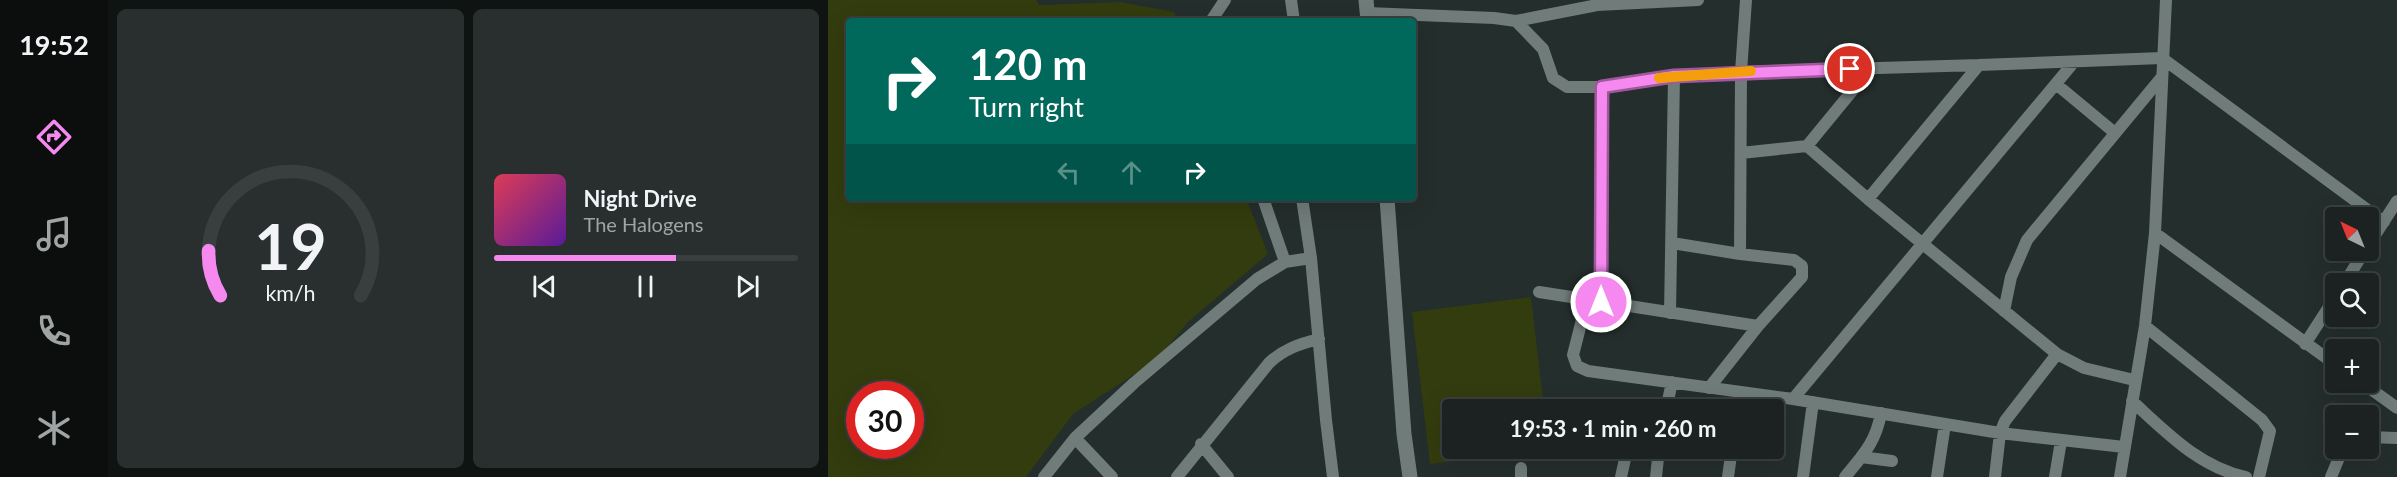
<!DOCTYPE html>
<meta charset="utf-8">
<style>
:root{--surface:#1b2221;--page:#282f2e;--text:#f1f3f6;--muted:#a0a4a5;--line:#393f3f;--accent:#f589ef}
body{margin:0;font-family:Lato,sans-serif;background:var(--page);color:var(--text);height:100vh;display:flex;flex-direction:column;font-size:22px;white-space:nowrap}
*{box-sizing:border-box;margin:0}
p{font-size:20px;color:var(--muted)}
.icon{flex:none;width:33px;height:33px;fill:none;stroke:currentColor;stroke-width:2;stroke-linecap:round;stroke-linejoin:round}
.map{position:relative;flex:1;overflow:hidden}
.details{display:flex;flex-direction:column;gap:9px;padding:9px;background:#0f1312;width:720px}
.details>*{flex:none}
.guide{position:absolute;left:18px;top:18px;width:570px;height:183px;border-radius:6px;box-shadow:0 6px 24px #0002,0 0 0 2px var(--line);background:#00695c;color:#fff;overflow:hidden}
.needle{width:39px;rotate:317deg}
.tools{position:absolute;left:1497px;top:207px;display:grid;gap:12px}
.tools a{display:grid;place-items:center;width:54px;height:54px;border-radius:6px;background:var(--surface);box-shadow:0 6px 24px #0002,0 0 0 2px var(--line);font-size:30px}
.speed{position:absolute;left:18px;top:381px;display:flex;gap:12px;font-size:30px;font-weight:700;text-align:center}
.speed>*{display:grid;place-content:center;width:78px;height:78px;border-radius:50%;background:var(--surface);box-shadow:0 6px 24px #0002,0 0 0 2px var(--line);line-height:1}
.speed .limit{border:9px solid #d22;background:#fff;color:#111}
.pin{position:absolute;display:grid;place-items:center;width:51px;height:51px;color:#fff;margin:-26px;border:3px solid #fff;border-radius:50%;box-shadow:0 2px 6px #0007}
.me{position:absolute;width:66px;margin:-33px;rotate:0deg;stroke-linejoin:round;filter:drop-shadow(0 0 4px #0008)}
.turn{display:flex;align-items:center;gap:21px;height:126px;padding:0 24px;font-size:27px}
.turn .icon{width:78px;height:78px;stroke-width:2.5}
.turn b{display:block;font-size:42px;line-height:51px}
.lanes{display:flex;align-items:center;height:57px;padding:0 24px;background:#0003;justify-content:center;gap:30px;direction:ltr}
.lanes .off{opacity:.35}
.details .tile{flex:1;display:flex;flex-direction:column;justify-content:center;gap:9px;min-width:0;padding:0 21px;border-radius:9px;background:var(--page)}
.details .dial{align-items:center;gap:0}
.dial svg{height:156px;overflow:visible;fill:none;stroke:var(--line);stroke-width:7;stroke-linecap:round;text-anchor:middle}
.dial text{fill:var(--text);stroke:none}
.song{display:flex;align-items:center;gap:18px}
.cover{width:72px;height:72px;border-radius:9px;background:linear-gradient(135deg,hsl(350 70% 55%),hsl(270 70% 35%))}
.played{height:6px;border-radius:3px;background:linear-gradient(90deg,var(--accent) 60%,var(--line) 60%)}
.keys{display:flex;justify-content:space-around;direction:ltr}
.details .tiles{flex:1;display:grid;gap:9px;grid-template-columns:repeat(2,1fr)}
.trip{position:absolute;left:614px;top:399px;width:342px;height:60px;border-radius:6px;background:var(--surface);box-shadow:0 6px 24px #0002,0 0 0 2px var(--line);font-weight:700;line-height:60px;text-align:center}
main{display:flex;flex:1;min-height:0}
.tab-bar{display:flex;flex-direction:column;width:108px;justify-content:space-around;align-items:center;background:#0b0e0d;color:var(--muted)}
.tab-bar .icon{width:42px;height:42px}
.tab-bar .on{color:var(--accent)}
.tab-bar b{font-size:27px;color:var(--text)}
.map>svg:first-child{display:block}
</style>
<main>
<nav class="tab-bar">
<b>19:52</b>
<svg class="icon on" aria-label="directions" viewBox="0 0 24 24"><path d="M12 3l9 9-9 9-9-9zM9 14v-3h6M13 9l2 2-2 2"/></svg>
<svg class="icon" aria-label="music" viewBox="0 0 24 24"><path d="M9 18V5l10-2v13"/><circle cx="6" cy="18" r="3"/><circle cx="16" cy="16" r="3"/></svg>
<svg class="icon" aria-label="phone" viewBox="0 0 24 24"><path d="M5 4h4l2 5-3 2q2 4 5 5l2-3 5 2v4C11 20 4 13 5 4z"/></svg>
<svg class="icon" aria-label="climate" viewBox="0 0 24 24"><path d="M12 3v18M4 7l16 10M4 17L20 7"/></svg>
</nav>
<section class="details">
<div class="tiles">
<div class="tile dial"><svg viewBox="0 0 100 80">
<path d="M14 69A42 42 0 1 1 86 69"/>
<path d="M14 69A42 42 0 0 1 8 46" stroke="#f589ef"/>
<text x="50" y="56" font-size="32" font-weight="700">19</text>
<text x="50" y="72" font-size="11">km/h</text>
</svg></div>
<div class="tile">
<div class="song"><i class="cover"></i><div><b>Night Drive</b><p>The Halogens</p></div></div>
<div class="played"></div>
<div class="keys"><svg class="icon" aria-label="previous" viewBox="0 0 24 24"><path d="M18 5L8 12l10 7zM5 5v14"/></svg><svg class="icon" aria-label="pause" viewBox="0 0 24 24"><path d="M8 5v14M16 5v14"/></svg><svg class="icon" aria-label="next" viewBox="0 0 24 24"><path d="M6 5l10 7-10 7zM19 5v14"/></svg></div>
</div>
</div>
</section>
<div class="map">
<svg width="1569" height="477" viewBox="0 0 1569 477">
<rect width="100%" height="100%" fill="#242e2c"/>
<!-- green -->
<path fill="#333c0e" fill-rule="evenodd" d="M0,0H208L211,5L292,2L346,12L350,21H21V198H418L440,254L360,322L330,359L245,414L198,477H0ZM32,394H82V446H32Z
M703,297L716,409L624,410V448L721,449L602,464L584,312Z"/>
<g fill="none" stroke-linecap="round" stroke-linejoin="round">
<!-- minor -->
<path stroke="#6f7c79" stroke-width="12" d="M463,0L466,21
M539,13L666,18L688,21L715,49L725,78L739,87H774L846,76L913,72L1151,65L1334,58L1556,222
M383,21L397,0
M688,21L769,5L870,0
M1228,84L1287,133
M979,146L1040,199L1229,354L1256,368L1306,380
M913,153L979,146L1043,68
M435,198L457,262
M474,198L483,258L498,420L505,477
M1040,199L1151,65
M1327,233L1508,365
M844,243L912,254L966,260L974,266V277L930,326L881,388
M1540,246L1569,201
M912,254L913,72L918,0
M1516,284L1537,250
M711,292L930,326
M759,300L745,355L749,366L760,371L965,399L1172,433L1296,447
M773,302L774,87
M1176,311L1183,277L1199,240L1333,78
M842,313L846,76
M1317,326L1434,420L1442,431L1431,477
M1477,344L1508,296
M1533,382L1569,408
M965,399L1246,62
M1304,401C1338,432 1371,467 1418,477
M838,410L844,382
M909,410L911,392
M1540,437L1569,438
M247,438L284,477
M373,444L400,477
M757,449L830,451
M1033,457L1064,461
M693,468V477
M216,477L247,438L306,383L429,279L457,262L483,258
M349,477L441,363C456,349 471,344 491,339
M793,477L799,450
M828,477L831,448
M900,477L904,448
M975,477L985,402
M1017,477C1035,455 1048,442 1053,413
M1109,477L1117,424
M1167,477L1172,433L1177,421L1229,354
M1227,477L1233,441
M1292,477L1317,326L1327,233L1338,0
M1503,477L1515,448"/>
<!-- tertiary -->
<path stroke="#6f7c79" stroke-width="15" d="M538,0L540,21
M559,198L576,434L582,477"/>
</g>
<g fill="none" stroke-linecap="round" stroke-linejoin="round">
<!-- route casing -->
<g stroke="#9f599b" stroke-width="15">
<path id="route" d="M773,302L774,87L846,76L1022,69"/>
</g>
<!-- route -->
<use href="#route" stroke="#f589ef" stroke-width="10"/>
<!-- slow -->
<path stroke="#f59e0b" stroke-width="10" d="M831,78L923,71"/>
</g>
</svg>
<div class="tools">
<a><svg class="needle" viewBox="-14 -14 28 28"><path d="M0-13l5 13h-10z" fill="#e53935"/><path d="M0 13l5-13h-10z" fill="#a0a4a5"/></svg></a>
<a><svg class="icon" aria-label="search" viewBox="0 0 24 24"><circle cx="10" cy="10" r="6"/><path d="M15 15l6 6"/></svg></a>
<a>+</a>
<a>−</a>
</div>
<div class="speed"><div class="limit">30</div></div>
<div class="pin" style="left:1022px;top:69px;background:#d93025"><svg class="icon" aria-label="arrive" viewBox="0 0 24 24"><path d="M6 21V4h12l-3 4 3 4H6"/></svg></div>
<svg class="me" style="left:773px;top:302px" viewBox="-20 -20 40 40"><circle r="17" fill="#f589ef" stroke="#fff" stroke-width="3"/><path d="M0-11L8 9 0 5-8 9z" fill="#fff"/></svg>
<div class="trip">19:53 · 1 min · 260 m</div>
<div class="guide">
<div class="turn"><svg class="icon" aria-label="right" viewBox="0 0 24 24"><path d="M7 20v-9h11M14 6l5 5-5 5"/></svg><div><b>120 m</b>Turn right</div></div>
<div class="lanes"><svg class="icon off" aria-label="left" viewBox="0 0 24 24"><path d="M17 20v-9H6M10 6l-5 5 5 5"/></svg><svg class="icon off" aria-label="ahead" viewBox="0 0 24 24"><path d="M12 20V5M6 11l6-6 6 6"/></svg><svg class="icon" aria-label="right" viewBox="0 0 24 24"><path d="M7 20v-9h11M14 6l5 5-5 5"/></svg></div>
</div>
</div>
</main>
